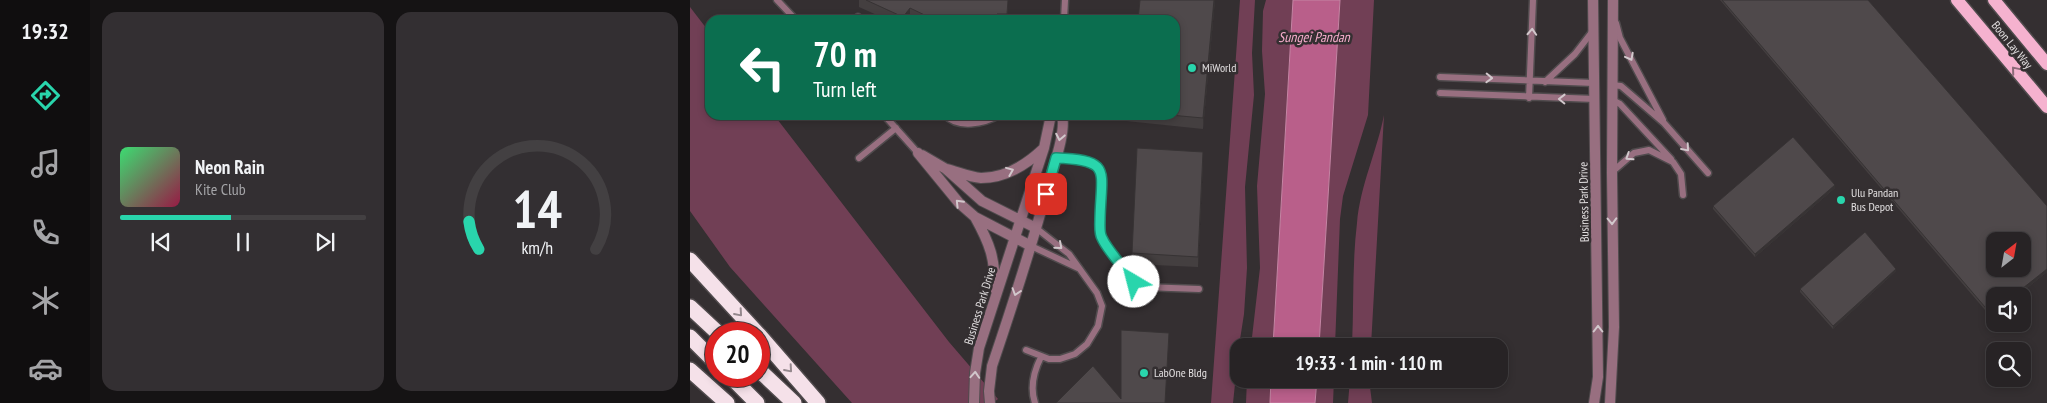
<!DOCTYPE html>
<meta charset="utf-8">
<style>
:root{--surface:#272325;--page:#332f32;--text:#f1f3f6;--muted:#a4a4a7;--line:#434042;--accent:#29d5ac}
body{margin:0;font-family:"PT Sans Narrow",sans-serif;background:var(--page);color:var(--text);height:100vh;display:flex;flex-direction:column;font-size:19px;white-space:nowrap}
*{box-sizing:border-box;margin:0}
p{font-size:16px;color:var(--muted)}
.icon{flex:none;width:28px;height:28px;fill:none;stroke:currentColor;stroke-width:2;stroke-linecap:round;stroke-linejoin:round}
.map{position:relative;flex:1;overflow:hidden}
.sheet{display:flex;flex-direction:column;gap:12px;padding:12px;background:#151314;width:600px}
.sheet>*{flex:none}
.hud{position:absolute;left:15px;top:15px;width:475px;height:105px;border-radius:15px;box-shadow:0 2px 8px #0003,0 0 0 1px var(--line);background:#0b6e4f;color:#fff;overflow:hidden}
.needle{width:32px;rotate:31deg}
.tools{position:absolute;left:1296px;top:232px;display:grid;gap:10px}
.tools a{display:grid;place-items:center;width:45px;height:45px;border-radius:10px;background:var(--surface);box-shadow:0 2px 8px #0003,0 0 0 1px var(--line);font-size:25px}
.speed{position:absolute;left:15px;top:322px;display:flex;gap:10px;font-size:25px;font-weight:700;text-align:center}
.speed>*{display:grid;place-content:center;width:65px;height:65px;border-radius:50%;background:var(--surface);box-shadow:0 2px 8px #0003,0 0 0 1px var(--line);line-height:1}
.speed .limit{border:8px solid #d22;background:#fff;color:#111}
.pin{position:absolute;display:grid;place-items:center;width:42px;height:42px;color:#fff;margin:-21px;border-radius:10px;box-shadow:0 2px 8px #0006}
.me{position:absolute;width:55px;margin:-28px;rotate:323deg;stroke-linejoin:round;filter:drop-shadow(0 0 4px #0008)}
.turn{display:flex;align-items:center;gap:18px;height:105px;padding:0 25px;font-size:22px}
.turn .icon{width:65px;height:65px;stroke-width:2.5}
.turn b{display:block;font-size:35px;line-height:42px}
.sheet .tile{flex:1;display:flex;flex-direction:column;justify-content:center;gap:8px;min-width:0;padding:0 18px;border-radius:15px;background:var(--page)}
.sheet .dial{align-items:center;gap:0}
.dial svg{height:130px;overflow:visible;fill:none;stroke:var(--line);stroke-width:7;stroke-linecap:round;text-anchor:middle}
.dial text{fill:var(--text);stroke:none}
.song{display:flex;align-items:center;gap:15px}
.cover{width:60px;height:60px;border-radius:8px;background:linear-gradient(135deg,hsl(140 70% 55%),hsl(340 70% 35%))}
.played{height:5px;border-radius:2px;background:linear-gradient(90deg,var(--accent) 45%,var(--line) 45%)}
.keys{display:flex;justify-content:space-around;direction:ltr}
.sheet .tiles{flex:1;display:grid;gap:12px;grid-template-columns:repeat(2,1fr)}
.trip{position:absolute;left:540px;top:338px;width:278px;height:50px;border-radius:15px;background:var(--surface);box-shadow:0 2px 8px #0003,0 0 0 1px var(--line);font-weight:600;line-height:50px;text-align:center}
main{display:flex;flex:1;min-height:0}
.tabs{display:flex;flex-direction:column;width:90px;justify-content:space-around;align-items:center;background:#100e0f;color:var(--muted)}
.tabs .icon{width:35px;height:35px}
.tabs .on{color:var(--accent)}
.tabs b{font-size:22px;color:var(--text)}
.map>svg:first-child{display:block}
</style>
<main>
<nav class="tabs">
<b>19:32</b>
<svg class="icon on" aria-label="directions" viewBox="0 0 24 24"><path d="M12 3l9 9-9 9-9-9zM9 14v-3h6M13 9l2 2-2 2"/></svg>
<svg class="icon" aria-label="music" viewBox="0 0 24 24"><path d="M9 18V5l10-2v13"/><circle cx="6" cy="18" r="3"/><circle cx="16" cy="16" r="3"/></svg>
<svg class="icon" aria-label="phone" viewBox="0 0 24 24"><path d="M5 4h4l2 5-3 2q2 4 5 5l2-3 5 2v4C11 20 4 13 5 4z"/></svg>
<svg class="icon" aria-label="climate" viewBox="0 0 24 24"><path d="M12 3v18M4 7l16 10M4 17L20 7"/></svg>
<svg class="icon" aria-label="car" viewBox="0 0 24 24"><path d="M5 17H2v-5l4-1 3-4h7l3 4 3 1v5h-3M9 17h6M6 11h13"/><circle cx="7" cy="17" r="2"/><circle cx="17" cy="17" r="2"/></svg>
</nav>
<section class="sheet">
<div class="tiles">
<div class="tile">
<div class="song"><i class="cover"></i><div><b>Neon Rain</b><p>Kite Club</p></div></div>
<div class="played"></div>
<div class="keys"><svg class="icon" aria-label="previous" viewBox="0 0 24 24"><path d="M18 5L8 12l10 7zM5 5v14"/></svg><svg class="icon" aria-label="pause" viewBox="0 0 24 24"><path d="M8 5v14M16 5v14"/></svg><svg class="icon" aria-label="next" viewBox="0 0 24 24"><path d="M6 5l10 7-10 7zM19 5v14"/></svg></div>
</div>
<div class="tile dial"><svg viewBox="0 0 100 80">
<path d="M14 69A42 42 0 1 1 86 69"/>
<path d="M14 69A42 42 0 0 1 8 52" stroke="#29d5ac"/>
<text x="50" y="56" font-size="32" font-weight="700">14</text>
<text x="50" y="72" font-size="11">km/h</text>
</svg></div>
</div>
</section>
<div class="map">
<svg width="1357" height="403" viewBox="0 0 1357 403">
<rect width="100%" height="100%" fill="#342f31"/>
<!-- green -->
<path fill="#713f55" d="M550,0H565L562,53L564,95L555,187L557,268L554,314L549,346L543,403H521Z
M576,0H603L583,346H561L570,268L567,186L575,94L572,51L573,11Z
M650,0H684L678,115L653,196L650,219L645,346H629Z
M0,7L20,33V115H84L259,342L308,399L303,403H162L40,267L0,211Z
M694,115L681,346H662C664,305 662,264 667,223C670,186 687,151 694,115Z
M557,379H581L580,403H556Z
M627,379H644L643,403H625Z
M660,379H679L682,403H658Z"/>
<!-- water -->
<path fill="#b95f8a" stroke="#c585a4" d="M603,0H650L629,346H583Z
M581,379H627L625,403H580Z"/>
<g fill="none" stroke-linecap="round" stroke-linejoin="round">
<!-- service casing -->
<g stroke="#504b4d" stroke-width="9">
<path id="service" d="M87,0L106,20
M168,17L171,20
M374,20L375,0
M926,23L930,38L973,120
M750,77L904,83
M855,82L885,54L902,32
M922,85L931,86L974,123L1018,173
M750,93L905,99
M839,98L843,0
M922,100L930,104L981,159
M194,115L228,153
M255,115C268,129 294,124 309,115
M169,158L206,128
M366,158L390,159L403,163L408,167L412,182L411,238L444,282L454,287L509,289
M922,172L944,153L959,150L983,162L991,174L993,195
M341,246L388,268
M336,350L359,359H370L385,354L397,344L408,326L412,306L407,293L379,254L346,228
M345,403C340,388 344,371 351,357"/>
</g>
<!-- minor casing -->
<g stroke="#504b4d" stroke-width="12">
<path id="minor" d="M903,0L908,377L904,403
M228,153L269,203L285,217L341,246
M232,155L256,169L292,201L346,228
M257,169C268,172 280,177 291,178C316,178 336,165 353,149
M285,217C300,244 305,258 305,289
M284,403L285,373L289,348L354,148L361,115
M300,403L299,391L302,366C323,304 343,242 360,179C365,162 376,131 372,115
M920,403L924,327L922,173L923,0"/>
</g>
<!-- primary casing -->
<g stroke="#504b4d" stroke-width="15">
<path id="primary" d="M1267,0L1357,107
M1304,0L1357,64"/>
</g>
<!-- motorway casing -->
<g stroke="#504b4d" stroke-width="18">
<path id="motorway" d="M0,260L68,334
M0,307L29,334
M69,335L128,403
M0,337L26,363
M0,370L37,403
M69,370L104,403
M40,376L67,403"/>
</g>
<!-- service -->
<use href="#service" stroke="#986f80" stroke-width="6"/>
<!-- minor -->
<use href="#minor" stroke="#986f80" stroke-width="10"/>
<!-- primary -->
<use href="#primary" stroke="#f5b2cf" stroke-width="12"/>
<!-- motorway -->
<use href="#motorway" stroke="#f5e1e9" stroke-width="15"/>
</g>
<!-- wall -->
<path fill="#443f40" d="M169,0H318L317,20H223L220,19L218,20H198L169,7Z
M450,0H525L513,129L436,121V115H485Z
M1030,0H1178L1357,272L1327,296H1305L1301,317Z
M513,162L508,267L442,264V253Z
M1145,188L1065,257L1023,209V206Z
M1206,271L1143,329L1110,292V289Z"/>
<!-- shaded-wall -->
<path fill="#373334" d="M524,0H525L513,129V118Z
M220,8V19L218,20H213V17Z
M513,152V162L508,267V257Z
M1145,185V188L1065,257V254Z
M1206,269V271L1143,329V326Z
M1357,269V272L1327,296H1323Z
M1305,311V314L1301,317V314Z"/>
<!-- building -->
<path fill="#4f494b" stroke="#373334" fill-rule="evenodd" d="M176,0H318L317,14H307L308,20H245L220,8L213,17Z
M450,0H524L513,118L480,115H485V20H448Z
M1032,0H1178L1357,206V269L1323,296H1305V311L1301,314ZM1305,241H1332V269H1305Z
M1103,137L1145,185L1065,254L1023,206Z
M447,148L513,152L508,257L442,253Z
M1175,232L1206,269L1143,326L1110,289Z
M431,330L479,333L475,403H366L403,366L431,399Z"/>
<!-- one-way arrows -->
<defs><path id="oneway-chevron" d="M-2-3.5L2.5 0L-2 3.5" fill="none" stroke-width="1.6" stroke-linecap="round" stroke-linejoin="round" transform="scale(1.25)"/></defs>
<g stroke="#d2c8cc">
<use href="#oneway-chevron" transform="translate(842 32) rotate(-87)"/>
<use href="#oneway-chevron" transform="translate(940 57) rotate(62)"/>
<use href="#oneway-chevron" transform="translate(799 78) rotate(2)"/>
<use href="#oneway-chevron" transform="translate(872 99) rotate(-179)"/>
<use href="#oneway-chevron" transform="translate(370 137) rotate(101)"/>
<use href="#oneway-chevron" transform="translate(996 148) rotate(49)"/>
<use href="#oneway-chevron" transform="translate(939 157) rotate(147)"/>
<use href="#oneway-chevron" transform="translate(320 171) rotate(-22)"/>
<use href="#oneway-chevron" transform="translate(269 203) rotate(-134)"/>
<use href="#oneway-chevron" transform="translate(922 221) rotate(89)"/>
<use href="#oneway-chevron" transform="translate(369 246) rotate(41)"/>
<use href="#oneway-chevron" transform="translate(326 292) rotate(108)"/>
<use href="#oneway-chevron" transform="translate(908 329) rotate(-90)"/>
<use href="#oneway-chevron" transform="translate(285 375) rotate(-86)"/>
</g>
<use stroke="#8b6a78" href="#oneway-chevron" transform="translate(1325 70) rotate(-130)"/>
<g stroke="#94888d">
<use href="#oneway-chevron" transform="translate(49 313) rotate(49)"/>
<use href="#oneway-chevron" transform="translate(99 369) rotate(49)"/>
</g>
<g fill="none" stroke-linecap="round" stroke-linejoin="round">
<!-- route casing -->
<g stroke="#1b8a70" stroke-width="12">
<path id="route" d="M356,194L366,158C423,160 411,170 410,219C410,225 409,233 412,238C417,250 436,270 444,282"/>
</g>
<!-- route -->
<use href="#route" stroke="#29d5ac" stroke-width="9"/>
</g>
<!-- markers -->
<g fill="#29d5ac" stroke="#342f31" stroke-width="2">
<circle cx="502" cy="68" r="5"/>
<circle cx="1151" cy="200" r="5"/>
<circle cx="454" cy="373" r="5"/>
</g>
<g text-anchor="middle" stroke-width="5" stroke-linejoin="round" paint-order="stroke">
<!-- street labels -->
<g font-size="12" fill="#e1dedf" stroke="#342f31">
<text transform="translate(1322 45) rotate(51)" y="4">Boon Lay Way</text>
<text transform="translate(894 202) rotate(-91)" y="4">Business Park Drive</text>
<text transform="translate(290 306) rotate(-73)" y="4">Business Park Drive</text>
</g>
<!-- poi labels -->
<g font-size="12" fill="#e1dedf" stroke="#342f31" text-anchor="start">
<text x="512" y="72">MiWorld</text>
<text x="1161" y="197">Ulu Pandan<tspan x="1161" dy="14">Bus Depot</tspan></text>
<text x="464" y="377">LabOne Bldg</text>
</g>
<!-- water labels -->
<g font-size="14" font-style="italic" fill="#f6adcc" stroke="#342f31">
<text x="624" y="42">Sungei Pandan</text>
</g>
</g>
</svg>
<div class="tools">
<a><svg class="needle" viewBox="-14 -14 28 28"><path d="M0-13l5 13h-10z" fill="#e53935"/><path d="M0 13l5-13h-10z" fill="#a4a4a7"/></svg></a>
<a><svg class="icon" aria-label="sound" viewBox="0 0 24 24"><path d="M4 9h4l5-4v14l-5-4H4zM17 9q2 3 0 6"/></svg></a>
<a><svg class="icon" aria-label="search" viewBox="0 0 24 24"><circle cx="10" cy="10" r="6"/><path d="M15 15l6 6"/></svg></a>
</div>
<div class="speed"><div class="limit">20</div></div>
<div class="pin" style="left:356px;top:194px;background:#d93025"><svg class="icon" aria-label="arrive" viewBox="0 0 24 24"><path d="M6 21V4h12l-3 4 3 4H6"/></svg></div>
<svg class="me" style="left:444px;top:282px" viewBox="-20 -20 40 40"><circle r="19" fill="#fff"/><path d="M0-13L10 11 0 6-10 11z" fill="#29d5ac"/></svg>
<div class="trip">19:33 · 1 min · 110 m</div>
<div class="hud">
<div class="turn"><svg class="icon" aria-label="left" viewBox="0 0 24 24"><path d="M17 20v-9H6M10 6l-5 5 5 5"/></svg><div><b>70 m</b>Turn left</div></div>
</div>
</div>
</main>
